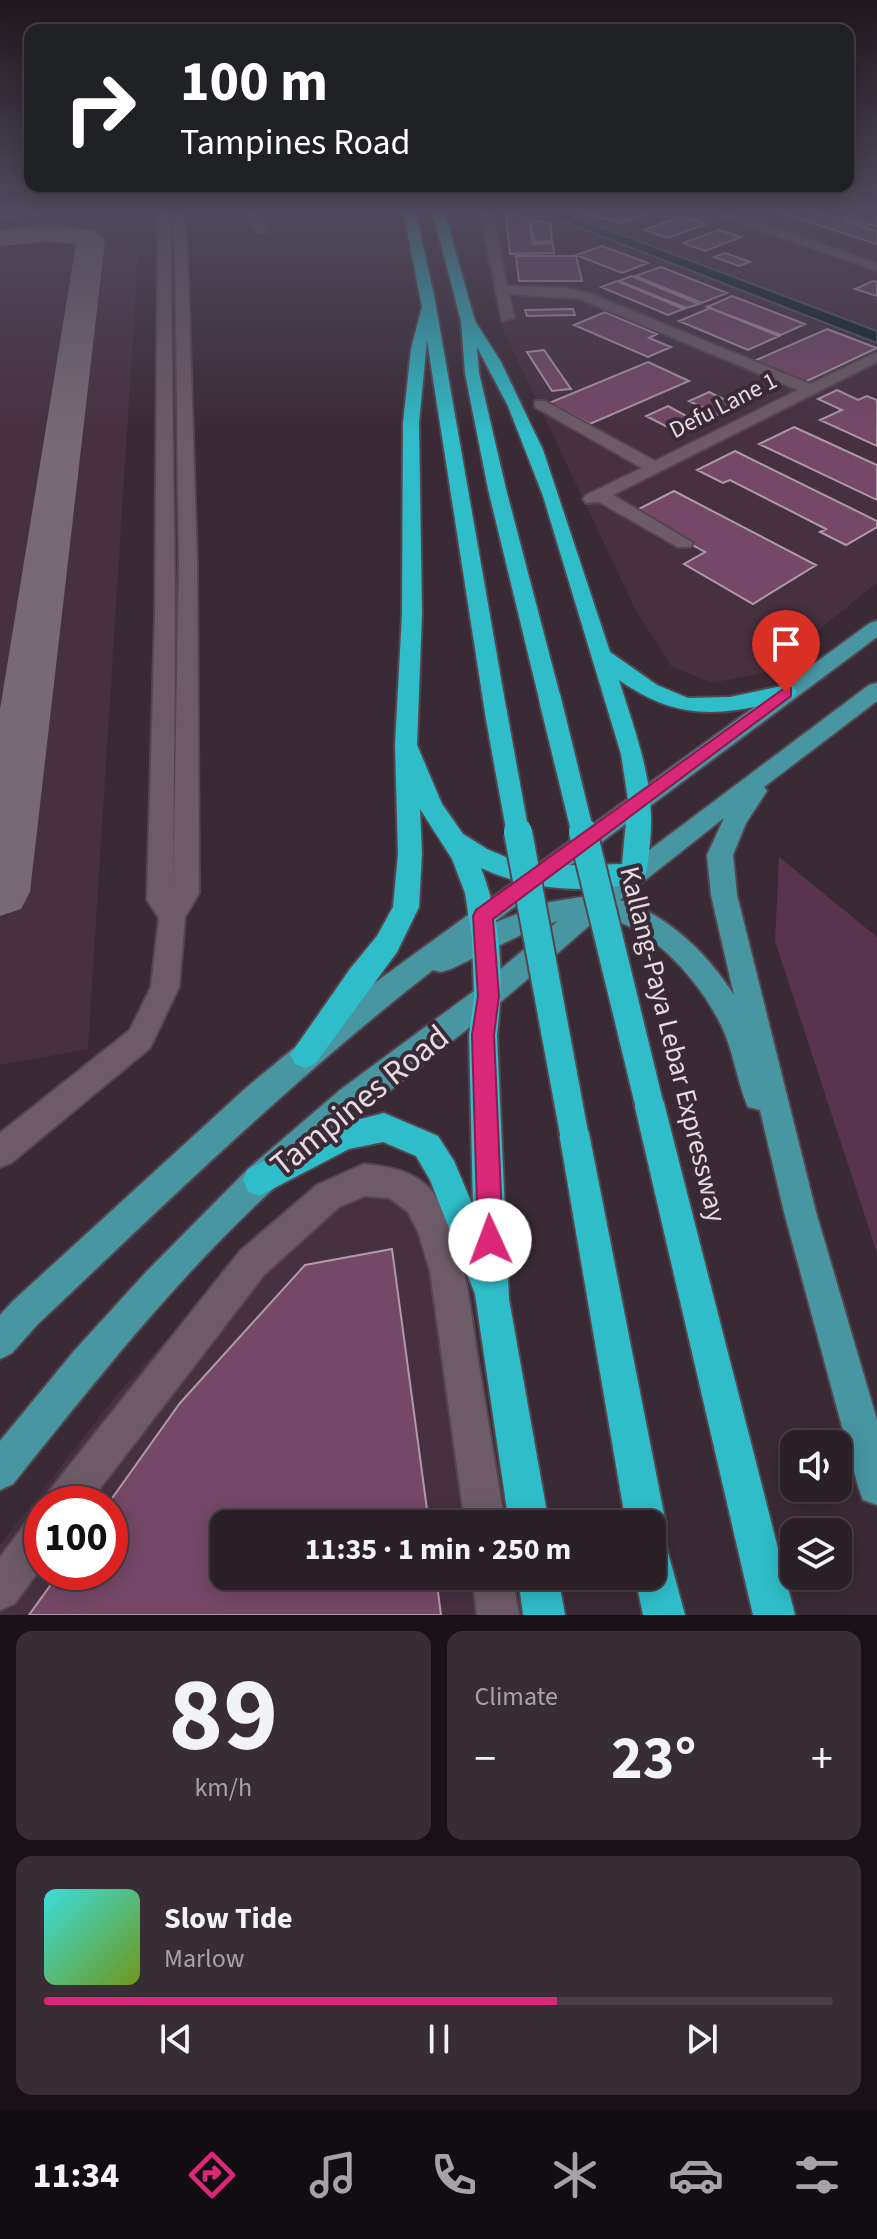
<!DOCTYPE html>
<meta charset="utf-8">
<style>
:root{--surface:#2c2028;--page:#382d34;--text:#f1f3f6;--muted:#a6a3a8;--line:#483e45;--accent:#db2777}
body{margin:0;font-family:"Source Sans 3",sans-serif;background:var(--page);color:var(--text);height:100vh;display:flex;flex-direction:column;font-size:30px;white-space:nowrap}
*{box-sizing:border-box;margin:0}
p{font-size:26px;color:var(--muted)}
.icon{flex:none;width:44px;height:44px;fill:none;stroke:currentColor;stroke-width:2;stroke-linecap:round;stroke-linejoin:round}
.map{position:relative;height:1615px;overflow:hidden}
.drawer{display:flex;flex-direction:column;gap:16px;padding:16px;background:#181216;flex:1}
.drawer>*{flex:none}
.banner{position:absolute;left:24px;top:24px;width:830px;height:168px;border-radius:16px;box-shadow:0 4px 20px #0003,0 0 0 2px var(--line);background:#202124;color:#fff;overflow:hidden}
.buttons{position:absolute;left:780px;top:1430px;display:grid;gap:16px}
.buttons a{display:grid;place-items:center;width:72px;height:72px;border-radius:16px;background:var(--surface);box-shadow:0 4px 20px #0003,0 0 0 2px var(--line);font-size:40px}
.speed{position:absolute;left:24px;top:1486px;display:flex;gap:16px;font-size:40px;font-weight:700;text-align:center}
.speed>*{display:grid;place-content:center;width:104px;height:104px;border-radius:50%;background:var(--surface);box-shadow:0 4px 20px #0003,0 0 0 2px var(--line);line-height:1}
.speed .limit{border:12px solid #d22;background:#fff;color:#111}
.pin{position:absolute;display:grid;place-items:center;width:68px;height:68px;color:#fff;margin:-82px -34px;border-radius:50% 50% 50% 0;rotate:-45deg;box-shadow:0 0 8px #0007}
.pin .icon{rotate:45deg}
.me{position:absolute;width:88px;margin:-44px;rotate:358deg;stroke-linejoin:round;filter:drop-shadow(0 0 6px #0008)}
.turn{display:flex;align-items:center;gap:28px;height:168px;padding:0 24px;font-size:36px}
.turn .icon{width:104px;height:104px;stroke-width:2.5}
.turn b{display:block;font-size:56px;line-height:68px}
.big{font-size:60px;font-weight:700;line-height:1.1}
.drawer .card{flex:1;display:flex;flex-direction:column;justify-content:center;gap:12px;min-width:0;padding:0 28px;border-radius:16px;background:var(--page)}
.drawer .dial{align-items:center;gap:0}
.dial b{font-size:104px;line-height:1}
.song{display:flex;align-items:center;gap:24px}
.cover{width:96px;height:96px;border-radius:12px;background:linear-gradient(135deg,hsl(180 70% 55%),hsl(80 70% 35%))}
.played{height:8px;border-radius:4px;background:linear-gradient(90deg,var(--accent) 65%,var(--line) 65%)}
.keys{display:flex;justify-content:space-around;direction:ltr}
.heat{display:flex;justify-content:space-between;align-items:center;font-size:44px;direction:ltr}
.drawer .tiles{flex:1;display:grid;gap:16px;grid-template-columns:1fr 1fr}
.card:last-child{grid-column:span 2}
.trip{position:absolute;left:210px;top:1510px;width:456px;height:80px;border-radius:16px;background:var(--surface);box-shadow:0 4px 20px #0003,0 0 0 2px var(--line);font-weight:700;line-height:80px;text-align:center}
.menu{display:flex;height:128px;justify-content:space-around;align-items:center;background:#120d10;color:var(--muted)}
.menu .icon{width:56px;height:56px}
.menu .active{color:var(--accent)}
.menu b{font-size:36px;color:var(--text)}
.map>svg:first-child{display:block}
</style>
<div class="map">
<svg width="877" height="1615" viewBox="0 0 877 1615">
<rect width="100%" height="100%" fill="#3a2a35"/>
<!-- built -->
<path fill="#473040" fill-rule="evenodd" d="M93,210H141L88,1049L0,1065V217Z
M475,210H877V583L766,672L712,683L671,666L635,609L502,327Z
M412,1180L489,1524H224V1576H496L501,1615H0V1545L118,1393L238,1262L327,1181ZM42,1504H110V1572H42Z"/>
<!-- green -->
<path fill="#58344e" d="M779,857L877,937V1253L775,941Z"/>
<!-- water -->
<path fill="#082123" stroke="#4b595c" stroke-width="2" d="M534,210H556L877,331V343Z"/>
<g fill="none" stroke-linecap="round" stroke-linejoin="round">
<!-- taxiway -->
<path fill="#786a74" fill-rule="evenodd" d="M47,225L93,230L105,240L30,892L21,909L0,916V709L76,244L47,242L0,246V230Z"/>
</g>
<!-- building -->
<path fill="#754868" stroke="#af9aa8" stroke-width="2" d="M567,210H643L651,213L622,223Z
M782,210H809L877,231V244L777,212Z
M865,211L877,215V227L845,218Z
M506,215H517L529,220L533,244L553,243L554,253L510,254Z
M682,216L706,224L667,238L644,230Z
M540,221L551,224L552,241L535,242L531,222Z
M719,230L741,237L705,251L683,243Z
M602,246L648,263L622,273L576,255Z
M725,253L750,262L739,266L714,257Z
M516,256H576L582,281H519Z
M661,267L727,293L702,303L635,276Z
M631,276L699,304L686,308L619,281Z
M617,281L684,309L668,315L601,287Z
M873,281L877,282V296L855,289Z
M732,296L805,324L781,335L707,307Z
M710,308L779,336L748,350L679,321Z
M573,309L575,315L527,316L525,310Z
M605,312L657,334L649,338L671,347L648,357L574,325Z
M827,329L877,348L805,382L754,361Z
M544,350L571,389L552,391L527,352Z
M648,362L689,381L590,424L549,403Z
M837,390L858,400L867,396L877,400V446L820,420L842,410L818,399Z
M709,392L738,406L718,415L689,401Z
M668,406L701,424L679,433L646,416Z
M794,427L877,465V500L759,444Z
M735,451L877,521V527L846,545L820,532L826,529L730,480L723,483L697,470Z
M674,491L816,565L753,604L684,564L705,552L633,512Z
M392,1249L429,1524H224V1576H436L441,1615H29L60,1572H110L108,1504L180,1403L305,1265Z"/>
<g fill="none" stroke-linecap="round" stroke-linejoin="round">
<!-- minor casing -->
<g stroke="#54464f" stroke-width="4">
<path id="minor" d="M67,210L61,213L0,218V212Z
M158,210H170L175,619L173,892L179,564L175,244L171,210H183L187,244L197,564L199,893L185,917L179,987L150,1048L11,1163L0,1167V1133L130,1030L151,987L159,918L147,900L155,619Z
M245,210H257L267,231L265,233H257Z
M480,210H492L507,286L566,288L589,293L810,384L877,352V362L613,495L693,543L690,547H678L599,502L586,503L583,499L586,495L642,468L535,407V401H545L655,461L798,390L580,299L509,294L514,318L502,321Z
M703,210H720L877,263V271Z
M364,1164C389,1167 413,1170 431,1190C464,1228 471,1317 479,1366C488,1419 496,1471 505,1524H465L430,1271L418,1232L408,1212L389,1198L365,1196L339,1207L264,1275L88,1504H45L50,1490L240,1251L317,1185Z
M42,1514V1567L14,1604L0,1610V1557L28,1520Z
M472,1576H512L519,1615H477Z"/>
</g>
<!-- major casing -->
<g stroke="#54464f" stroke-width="4">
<path id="major" d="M877,621V637L493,923L550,902L588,896L869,685L877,683V701L764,787L767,791L746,823L733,855L737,895L816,1212L877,1420V1505L863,1500L858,1486L784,1212L760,1110L748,1107C736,1079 733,1046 718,1019C696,977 648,923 599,917C566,946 532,976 498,1004C423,1066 345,1123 273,1189C179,1275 93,1384 13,1484L0,1490V1441L74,1351L147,1271L248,1169L340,1090L478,988L558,921L527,932L451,969L441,972L433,970C293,1079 166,1203 37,1325L12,1353L0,1359V1315L13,1301L247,1087L358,995L870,623ZM724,818L707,855L711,895L734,995C708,954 667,914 620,900Z"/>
</g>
<!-- highway casing -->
<g stroke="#54464f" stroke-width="4">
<path id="highway" d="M403,210H415L434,295L507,713L504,718H488L485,713L427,340L419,423L422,614L417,745L442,804L463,834L487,849L508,858L541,866L622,864L628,800L621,754L543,496L508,406L477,347L479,373L506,489L561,699L558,704H542L539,699L488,489L465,373L461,321L432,210H444L475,321L501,362L543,450L610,652L657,685L688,698L730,697L786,685L794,687L797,692L794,697C725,716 680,723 619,680C636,735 656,784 650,843C648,856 649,869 643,880C593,896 528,890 481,868C502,921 504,979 497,1035L509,1299L549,1524H509L475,1294L430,1180L416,1156L383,1142L349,1149L259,1196L248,1191L243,1180L248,1169L333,1126L384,1113L438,1136L454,1161L473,1206L469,1035L474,996L472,939L465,893L452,859L420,809L422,854L419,907L397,952L315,1064L305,1068L295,1064L290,1055L350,969L377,936L393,907L398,854L395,745L402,614L403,423L411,349L422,307Z
M649,1089L660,1093L664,1103L795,1615H753L634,1103L638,1093Z
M574,1118L585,1123L589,1133L666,1524L660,1538L655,1540L666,1545L685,1615H643L635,1576H652V1524H626L559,1133L563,1123Z
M518,1576H558L565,1615H523Z"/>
</g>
<!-- minor -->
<use href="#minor" fill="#6e5b68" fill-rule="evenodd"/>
<!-- major -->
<use href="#major" fill="#4896a2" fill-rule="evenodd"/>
<!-- highway -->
<use href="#highway" fill="#2fbdc9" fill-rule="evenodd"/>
<!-- highway-bridge-far1 casing -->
<g stroke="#54464f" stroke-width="26" stroke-linecap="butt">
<path id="highway-bridge-far1" d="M550,699L583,834
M496,713L518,834"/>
</g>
<!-- highway-bridge casing -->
<g stroke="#54464f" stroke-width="32" stroke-linecap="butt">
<path id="highway-bridge" d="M518,832L574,1133
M583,832L649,1103"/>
</g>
<!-- highway-bridge-far1 -->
<use href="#highway-bridge-far1" stroke="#2fbdc9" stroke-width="22"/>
<!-- highway-bridge -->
<use href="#highway-bridge" stroke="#2fbdc9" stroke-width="28"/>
</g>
<!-- sky -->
<linearGradient id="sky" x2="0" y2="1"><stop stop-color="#20171d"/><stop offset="0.48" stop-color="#4f4a5c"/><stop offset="1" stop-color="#4f4a5c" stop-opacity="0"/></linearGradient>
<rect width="877" height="436" fill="url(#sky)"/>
<!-- route -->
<path fill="#db2777" stroke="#8e194d" stroke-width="2" d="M786,687L791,688V696L493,919L499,996L494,1035L503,1240L499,1249L490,1253L481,1249L478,1240L472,1035L478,996L473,916L476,910Z"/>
<g text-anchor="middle" stroke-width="8" stroke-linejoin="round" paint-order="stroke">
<!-- far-street labels -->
<g font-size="24" fill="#e6dbe2" stroke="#3a2a35">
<text transform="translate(723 405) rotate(-27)" y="8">Defu Lane 1</text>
</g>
<!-- street labels -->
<g font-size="28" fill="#e6dbe2" stroke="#3a2a35">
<text transform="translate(674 1044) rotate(76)" y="10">Kallang-Paya Lebar Expressway</text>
</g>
<!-- near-street labels -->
<g font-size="34" fill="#e6dbe2" stroke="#3a2a35">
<text transform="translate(359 1100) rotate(-39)" y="12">Tampines Road</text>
</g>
</g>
</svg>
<div class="buttons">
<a><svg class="icon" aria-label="sound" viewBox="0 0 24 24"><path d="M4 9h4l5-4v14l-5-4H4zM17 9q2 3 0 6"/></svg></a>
<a><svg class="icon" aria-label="layers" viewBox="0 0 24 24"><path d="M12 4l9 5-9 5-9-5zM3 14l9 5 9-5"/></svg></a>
</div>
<div class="speed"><div class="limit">100</div></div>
<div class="pin" style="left:786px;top:692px;background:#d93025"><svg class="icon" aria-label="arrive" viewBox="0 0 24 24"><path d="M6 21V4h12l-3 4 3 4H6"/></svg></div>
<svg class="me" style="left:490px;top:1240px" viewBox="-20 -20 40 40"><circle r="19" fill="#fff"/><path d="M0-13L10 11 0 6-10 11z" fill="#db2777"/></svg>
<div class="trip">11:35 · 1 min · 250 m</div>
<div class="banner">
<div class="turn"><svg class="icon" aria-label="right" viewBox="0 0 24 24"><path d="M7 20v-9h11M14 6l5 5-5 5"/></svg><div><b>100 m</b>Tampines Road</div></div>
</div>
</div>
<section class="drawer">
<div class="tiles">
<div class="card dial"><b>89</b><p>km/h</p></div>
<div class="card"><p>Climate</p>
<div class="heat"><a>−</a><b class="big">23°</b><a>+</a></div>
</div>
<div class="card">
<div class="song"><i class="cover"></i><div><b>Slow Tide</b><p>Marlow</p></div></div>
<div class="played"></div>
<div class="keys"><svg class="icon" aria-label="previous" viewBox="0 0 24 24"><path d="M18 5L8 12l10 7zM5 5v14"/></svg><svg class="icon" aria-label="pause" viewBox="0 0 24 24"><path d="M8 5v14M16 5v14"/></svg><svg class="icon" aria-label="next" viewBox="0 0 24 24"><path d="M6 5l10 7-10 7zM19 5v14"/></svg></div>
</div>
</div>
</section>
<nav class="menu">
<b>11:34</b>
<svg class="icon active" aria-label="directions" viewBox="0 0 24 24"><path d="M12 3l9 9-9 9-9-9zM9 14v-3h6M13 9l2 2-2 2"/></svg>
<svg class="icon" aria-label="music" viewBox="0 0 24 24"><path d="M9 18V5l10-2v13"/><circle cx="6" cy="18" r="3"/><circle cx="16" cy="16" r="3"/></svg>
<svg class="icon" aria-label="phone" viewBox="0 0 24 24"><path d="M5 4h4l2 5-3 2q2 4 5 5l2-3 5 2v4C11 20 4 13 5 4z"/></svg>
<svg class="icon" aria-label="climate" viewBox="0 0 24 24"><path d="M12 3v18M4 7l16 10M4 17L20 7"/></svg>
<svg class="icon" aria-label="car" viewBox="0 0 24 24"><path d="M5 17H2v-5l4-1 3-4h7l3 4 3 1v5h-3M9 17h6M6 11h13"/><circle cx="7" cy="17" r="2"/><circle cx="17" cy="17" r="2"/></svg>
<svg class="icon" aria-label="filters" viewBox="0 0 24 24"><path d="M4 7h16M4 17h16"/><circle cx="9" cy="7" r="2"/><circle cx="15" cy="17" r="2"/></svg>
</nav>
